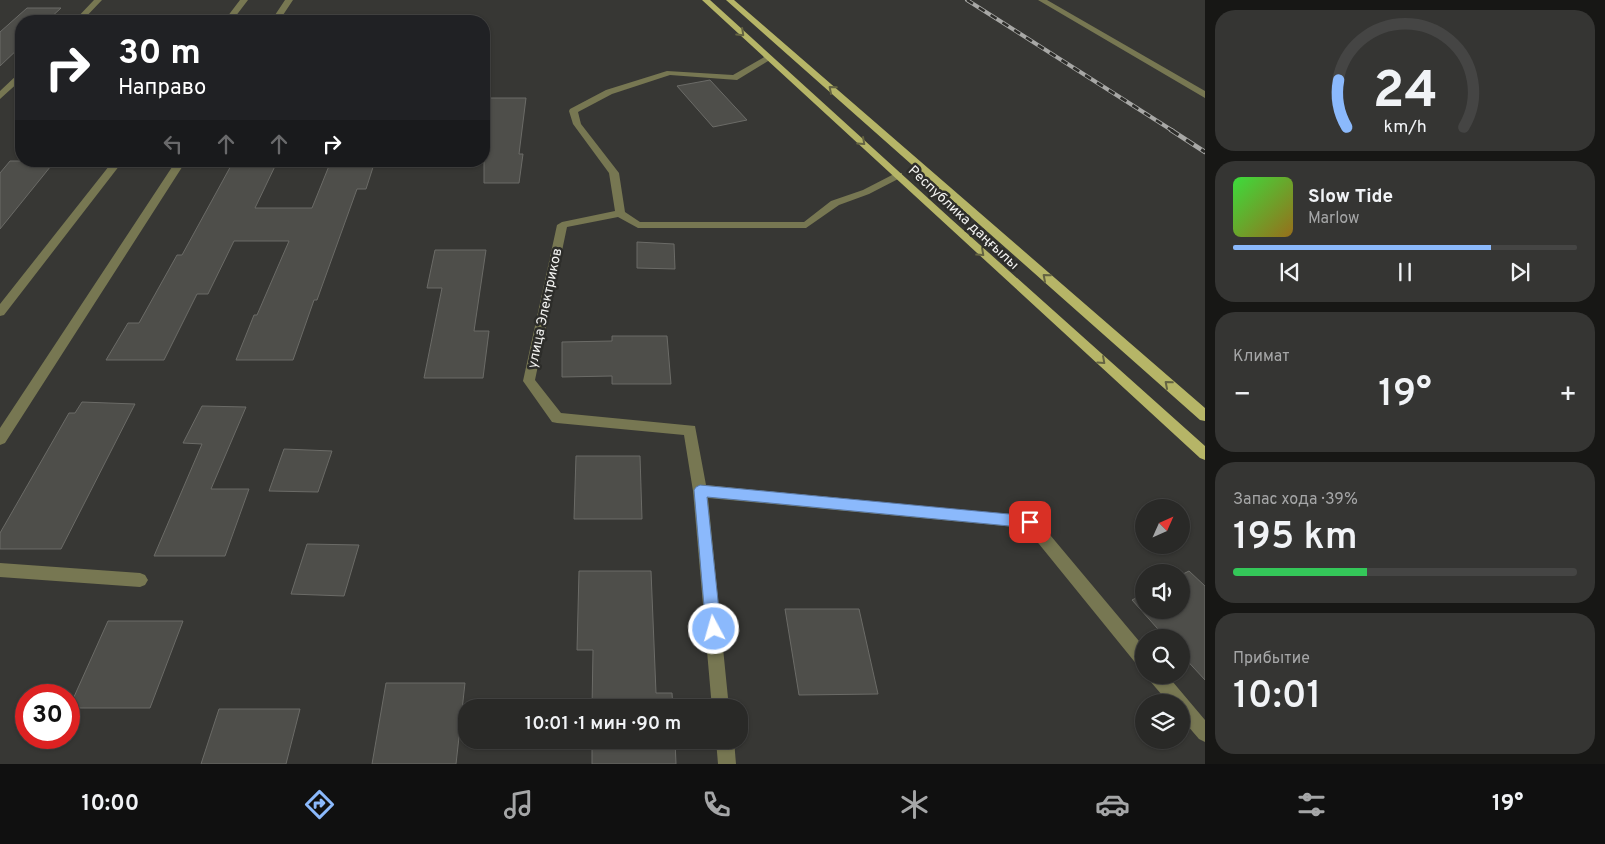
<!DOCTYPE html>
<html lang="ru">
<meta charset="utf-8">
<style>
:root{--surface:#292927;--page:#353533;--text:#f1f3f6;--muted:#a5a6a7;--line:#454544;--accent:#8bb9fc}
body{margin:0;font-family:Overpass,sans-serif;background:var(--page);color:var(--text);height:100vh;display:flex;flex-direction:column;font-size:19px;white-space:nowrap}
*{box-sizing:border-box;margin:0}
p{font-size:16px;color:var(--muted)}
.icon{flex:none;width:28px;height:28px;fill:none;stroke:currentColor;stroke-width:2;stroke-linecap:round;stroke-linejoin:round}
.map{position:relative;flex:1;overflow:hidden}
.drawer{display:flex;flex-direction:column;gap:10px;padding:10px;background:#171715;width:400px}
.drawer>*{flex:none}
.guide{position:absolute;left:15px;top:15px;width:475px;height:152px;border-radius:20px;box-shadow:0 1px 4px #0004,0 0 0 1px var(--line);background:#202124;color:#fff;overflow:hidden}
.needle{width:32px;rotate:45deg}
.tools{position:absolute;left:1135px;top:499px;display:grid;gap:10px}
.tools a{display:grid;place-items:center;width:55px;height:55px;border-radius:50%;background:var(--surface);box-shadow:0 1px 4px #0004,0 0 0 1px var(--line);font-size:25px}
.speed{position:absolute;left:15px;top:684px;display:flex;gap:10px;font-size:25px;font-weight:700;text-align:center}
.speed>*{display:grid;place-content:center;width:65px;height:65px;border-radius:50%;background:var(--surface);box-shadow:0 1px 4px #0004,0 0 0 1px var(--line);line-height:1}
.speed .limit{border:8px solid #d22;background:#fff;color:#111}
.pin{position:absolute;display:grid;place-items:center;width:42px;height:42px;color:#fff;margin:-21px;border-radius:10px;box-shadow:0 2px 8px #0006}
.me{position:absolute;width:55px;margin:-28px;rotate:354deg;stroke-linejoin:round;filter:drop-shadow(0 0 4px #0008)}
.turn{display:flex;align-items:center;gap:18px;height:105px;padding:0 20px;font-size:22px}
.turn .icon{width:65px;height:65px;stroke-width:2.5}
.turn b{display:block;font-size:35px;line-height:42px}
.lanes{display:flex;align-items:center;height:48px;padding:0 20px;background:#0003;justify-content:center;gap:25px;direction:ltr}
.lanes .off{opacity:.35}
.big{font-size:38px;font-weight:600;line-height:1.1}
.drawer .widget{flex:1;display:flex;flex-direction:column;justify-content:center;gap:8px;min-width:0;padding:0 18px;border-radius:20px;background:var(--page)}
.drawer .dial{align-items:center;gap:0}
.dial svg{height:130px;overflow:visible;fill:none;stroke:var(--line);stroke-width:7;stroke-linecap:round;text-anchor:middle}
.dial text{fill:var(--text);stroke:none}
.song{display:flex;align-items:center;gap:15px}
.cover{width:60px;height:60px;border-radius:8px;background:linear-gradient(135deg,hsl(120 70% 55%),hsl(40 70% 35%))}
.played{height:5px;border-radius:2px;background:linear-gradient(90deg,var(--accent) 75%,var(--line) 75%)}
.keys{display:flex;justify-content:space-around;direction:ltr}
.heat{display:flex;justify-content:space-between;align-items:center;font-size:28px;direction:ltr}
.charge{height:8px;border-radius:4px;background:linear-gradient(90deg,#34c759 39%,var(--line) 0)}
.trip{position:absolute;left:458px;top:699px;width:290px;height:50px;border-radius:20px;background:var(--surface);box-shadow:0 1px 4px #0004,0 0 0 1px var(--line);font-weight:600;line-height:50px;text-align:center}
.tabs{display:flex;height:80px;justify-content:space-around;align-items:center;background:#101010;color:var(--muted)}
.tabs .icon{width:35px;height:35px}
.tabs .active{color:var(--accent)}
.tabs b{font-size:22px;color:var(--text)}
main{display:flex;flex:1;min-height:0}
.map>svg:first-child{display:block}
</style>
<main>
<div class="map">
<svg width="1205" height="764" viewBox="0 0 1205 764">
<rect width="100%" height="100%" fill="#373734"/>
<!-- building -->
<path fill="#4e4e4a" stroke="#6b6b67" d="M27,8H61L47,21H21V46L0,66V32Z
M710,80L747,120L713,127L677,86Z
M486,98H526L519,154H523L519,183H484V112Z
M10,161H55L0,229V173Z
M331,161H375L366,189H357L317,300H314L293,360H236L254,315H257L289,241H234L208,294H197L164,360H106L128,323H139L177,255H182L233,162H277L255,208H312Z
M637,242L674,244L675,269L637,268Z
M435,250H486L474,331H489L483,378H424L442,288H427Z
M612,336H667L671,384H612V376L562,377V342L612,341Z
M82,402L135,404L61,549H0V533L69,413H75Z
M202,406L246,407L211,489H249L225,556H154L202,444L183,443Z
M284,449L332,451L318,492L269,491Z
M576,456H640L642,519H574Z
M307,544L359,545L344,596L291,594Z
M579,571H651L656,693H672L673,708H592L593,650H577Z
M1189,571L1205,586V680L1181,654V638H1166L1132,600L1144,594V610H1181V575Z
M785,609H859L878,694L799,695Z
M108,621H183L150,708H69Z
M386,683H465L456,764H372Z
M219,709H300L286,764H201Z
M592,740H675L676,764H592Z"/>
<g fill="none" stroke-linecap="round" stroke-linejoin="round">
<!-- minor -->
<path fill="#777752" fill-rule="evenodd" d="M94,0H102L82,21H74Z
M240,0H248L232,21H224Z
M285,0H293L279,21H271Z
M1038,0H1047L1205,91V98Z
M766,56L773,58L737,80L670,75L612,94L578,112L581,124L619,173L625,212L640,222H804L831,201L863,190L896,173H902V177L869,194L839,205L806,228H638L618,217L567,227L535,380L561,413L695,426L706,485L1035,517L1144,647V668L1138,666L1026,528L708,498L729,708H712L693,491L684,435L557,423L552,422L523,381L557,225L562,222L615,211L609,173L573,124L569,111L570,109L606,90L667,71L733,75Z
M18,74H21V80L0,99V91Z
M113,161H123L4,315L0,316V304Z
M176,161H186L5,443L0,445V428Z
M0,563L140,573L145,575L148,580L145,585L140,587L0,577Z
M1148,675H1167L1205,720V742L1199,739L1181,718V702H1168L1150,681Z
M716,740H734L736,764H718Z"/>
<!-- major -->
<path fill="#b6b567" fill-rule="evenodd" d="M702,0H710L951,219L1205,446V460L1200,458Z
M726,0H734L1205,408V421L1200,420Z"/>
<!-- rail-far1 casing -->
<g stroke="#a8a8a6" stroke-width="4">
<path id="rail-far1" d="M967,0L1173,131"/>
</g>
<!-- rail casing -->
<g stroke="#a8a8a6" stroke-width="4.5">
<path id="rail" d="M1171,130L1205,152"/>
</g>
<!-- rail-far1 -->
<use href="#rail-far1" stroke="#2d2d2a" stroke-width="2.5" stroke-dasharray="7" stroke-linecap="butt"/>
<!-- rail -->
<use href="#rail" stroke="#2d2d2a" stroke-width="3" stroke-dasharray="9" stroke-linecap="butt"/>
</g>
<!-- one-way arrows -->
<defs><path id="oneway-chevron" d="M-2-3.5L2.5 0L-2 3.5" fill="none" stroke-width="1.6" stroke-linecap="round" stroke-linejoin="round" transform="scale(1.25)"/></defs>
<g stroke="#646342">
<use href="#oneway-chevron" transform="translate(741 33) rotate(43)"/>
<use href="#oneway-chevron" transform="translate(832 89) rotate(-139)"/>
<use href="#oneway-chevron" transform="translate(862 142) rotate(42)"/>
<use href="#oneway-chevron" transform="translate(981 253) rotate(42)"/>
<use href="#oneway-chevron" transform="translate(1046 277) rotate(-139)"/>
<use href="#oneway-chevron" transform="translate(1102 361) rotate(42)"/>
<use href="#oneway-chevron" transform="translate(1168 384) rotate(-139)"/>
</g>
<!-- route -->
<path fill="#8bb9fc" stroke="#5a78a4" d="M700,485L1030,516L1035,518L1036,522L1035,527L1030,528L707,497L721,629L719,634L714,636L709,634L706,629L694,490L696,487Z"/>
<g text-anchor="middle" stroke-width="5" stroke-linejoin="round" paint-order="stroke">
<!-- street labels -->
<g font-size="14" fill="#f2f2f0" stroke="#2d2d2a">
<text transform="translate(964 217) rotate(43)" y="5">Республика даңғылы</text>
<text transform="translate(544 308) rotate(-78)" y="5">улица Электриков</text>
</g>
</g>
</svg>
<div class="tools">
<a><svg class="needle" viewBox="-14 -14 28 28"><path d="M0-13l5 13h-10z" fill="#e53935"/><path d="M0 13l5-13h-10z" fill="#a5a6a7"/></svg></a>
<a><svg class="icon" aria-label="sound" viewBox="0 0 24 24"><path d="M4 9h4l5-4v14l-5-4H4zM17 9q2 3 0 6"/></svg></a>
<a><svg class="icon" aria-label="search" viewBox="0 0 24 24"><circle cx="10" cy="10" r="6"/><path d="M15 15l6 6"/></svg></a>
<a><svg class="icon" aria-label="layers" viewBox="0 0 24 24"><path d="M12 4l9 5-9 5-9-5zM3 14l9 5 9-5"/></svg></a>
</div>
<div class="speed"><div class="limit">30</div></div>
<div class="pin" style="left:1030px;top:522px;background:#d93025"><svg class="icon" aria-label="arrive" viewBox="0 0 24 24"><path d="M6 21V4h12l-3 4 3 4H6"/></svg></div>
<svg class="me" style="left:714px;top:629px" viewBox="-20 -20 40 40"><circle r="17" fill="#8bb9fc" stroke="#fff" stroke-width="3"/><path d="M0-11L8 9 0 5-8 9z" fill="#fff"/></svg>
<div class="trip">10:01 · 1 мин · 90 m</div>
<div class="guide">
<div class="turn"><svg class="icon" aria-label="right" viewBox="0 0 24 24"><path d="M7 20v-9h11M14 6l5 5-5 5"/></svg><div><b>30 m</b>Направо</div></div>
<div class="lanes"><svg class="icon off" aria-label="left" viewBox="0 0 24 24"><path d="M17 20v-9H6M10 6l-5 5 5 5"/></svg><svg class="icon off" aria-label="ahead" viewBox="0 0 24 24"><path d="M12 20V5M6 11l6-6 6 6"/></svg><svg class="icon off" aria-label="ahead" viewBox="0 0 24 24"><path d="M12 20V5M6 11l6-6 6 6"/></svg><svg class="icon" aria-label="right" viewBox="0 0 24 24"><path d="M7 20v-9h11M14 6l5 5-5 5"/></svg></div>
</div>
</div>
<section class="drawer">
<div class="widget dial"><svg viewBox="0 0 100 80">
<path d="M14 69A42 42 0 1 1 86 69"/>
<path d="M14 69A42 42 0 0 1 9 40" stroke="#8bb9fc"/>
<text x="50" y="56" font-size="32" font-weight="700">24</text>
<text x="50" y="72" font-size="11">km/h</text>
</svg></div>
<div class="widget">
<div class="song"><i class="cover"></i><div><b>Slow Tide</b><p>Marlow</p></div></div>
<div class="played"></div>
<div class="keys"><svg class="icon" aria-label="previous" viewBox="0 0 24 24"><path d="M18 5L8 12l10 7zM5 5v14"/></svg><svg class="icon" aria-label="pause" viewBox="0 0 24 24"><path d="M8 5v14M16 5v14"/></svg><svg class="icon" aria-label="next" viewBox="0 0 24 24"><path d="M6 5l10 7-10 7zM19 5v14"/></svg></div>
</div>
<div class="widget"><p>Климат</p>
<div class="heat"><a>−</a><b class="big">19°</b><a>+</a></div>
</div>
<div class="widget"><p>Запас хода · 39%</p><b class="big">195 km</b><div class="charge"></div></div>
<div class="widget"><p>Прибытие</p><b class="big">10:01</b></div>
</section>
</main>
<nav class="tabs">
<b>10:00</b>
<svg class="icon active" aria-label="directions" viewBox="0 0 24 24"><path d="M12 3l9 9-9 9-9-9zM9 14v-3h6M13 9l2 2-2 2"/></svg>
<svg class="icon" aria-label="music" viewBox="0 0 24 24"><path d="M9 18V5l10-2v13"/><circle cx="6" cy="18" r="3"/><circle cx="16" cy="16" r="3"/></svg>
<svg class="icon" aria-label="phone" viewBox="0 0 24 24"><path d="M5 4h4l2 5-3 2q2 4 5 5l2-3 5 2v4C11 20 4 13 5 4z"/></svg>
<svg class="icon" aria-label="climate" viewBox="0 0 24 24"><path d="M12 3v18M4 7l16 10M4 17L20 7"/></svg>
<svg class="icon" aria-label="car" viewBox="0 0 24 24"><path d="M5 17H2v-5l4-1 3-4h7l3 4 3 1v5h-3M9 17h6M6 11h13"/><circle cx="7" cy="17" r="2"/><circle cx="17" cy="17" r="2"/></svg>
<svg class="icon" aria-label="filters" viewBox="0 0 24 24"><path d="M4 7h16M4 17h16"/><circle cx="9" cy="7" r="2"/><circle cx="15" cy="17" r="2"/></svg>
<b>19°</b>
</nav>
